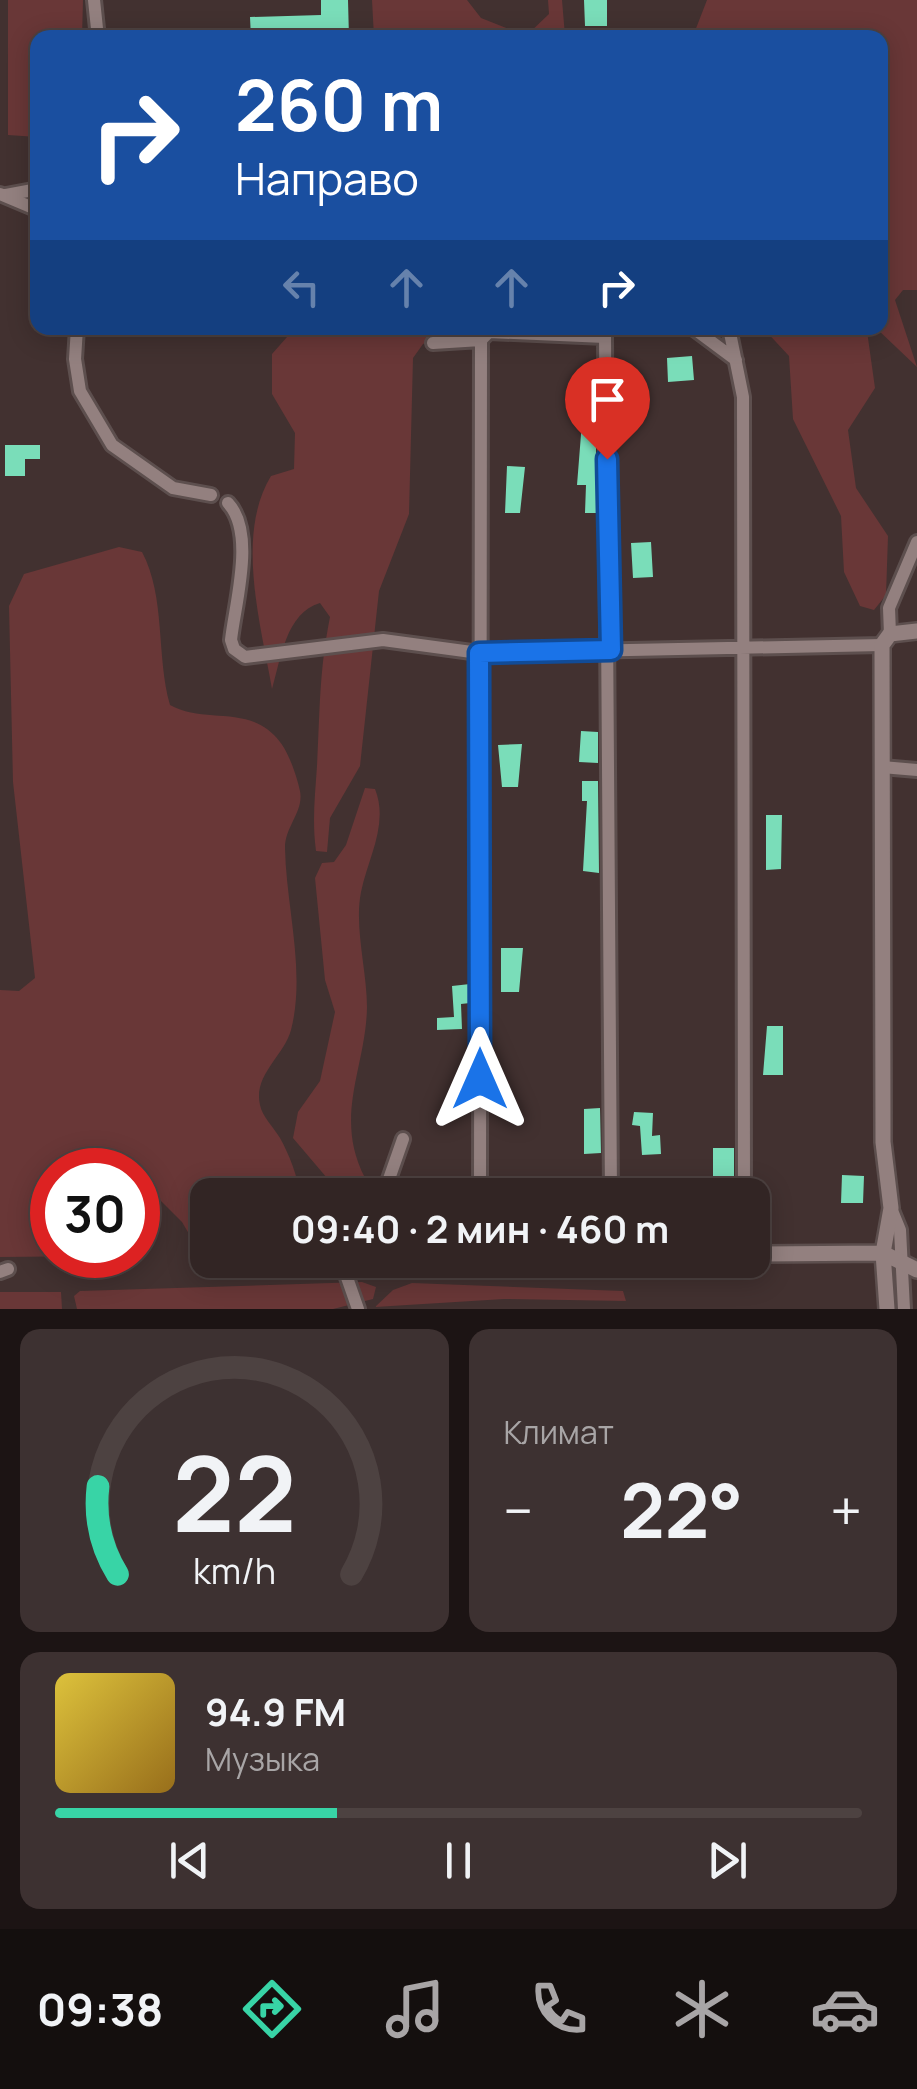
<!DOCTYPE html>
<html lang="ru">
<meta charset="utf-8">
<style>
:root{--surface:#322524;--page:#3d3131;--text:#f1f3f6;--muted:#a8a5a6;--line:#4d4241;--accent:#38d4a6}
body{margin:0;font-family:Manrope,sans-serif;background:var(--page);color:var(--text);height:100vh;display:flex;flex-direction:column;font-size:38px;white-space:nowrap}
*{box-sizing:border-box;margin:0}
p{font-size:32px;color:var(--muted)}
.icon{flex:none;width:55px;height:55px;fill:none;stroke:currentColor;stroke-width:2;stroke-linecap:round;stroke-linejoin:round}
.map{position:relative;height:1309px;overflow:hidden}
.details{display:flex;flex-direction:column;gap:20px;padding:20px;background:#1c1414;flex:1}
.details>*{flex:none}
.hud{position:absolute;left:30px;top:30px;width:858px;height:305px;border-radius:20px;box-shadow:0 5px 25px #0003,0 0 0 2px var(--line);background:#1a4fa0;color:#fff;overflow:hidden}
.speed{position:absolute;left:30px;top:1148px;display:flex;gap:20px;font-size:50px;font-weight:700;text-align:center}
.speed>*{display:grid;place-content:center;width:130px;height:130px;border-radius:50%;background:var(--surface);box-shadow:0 5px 25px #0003,0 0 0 2px var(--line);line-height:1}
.speed .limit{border:15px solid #d22;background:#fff;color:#111}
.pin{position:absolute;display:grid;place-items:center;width:85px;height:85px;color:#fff;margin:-102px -42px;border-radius:50% 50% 50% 0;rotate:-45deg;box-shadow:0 0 10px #0007}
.pin .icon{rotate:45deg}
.me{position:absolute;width:110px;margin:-55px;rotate:0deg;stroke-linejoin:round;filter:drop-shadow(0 0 8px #0008)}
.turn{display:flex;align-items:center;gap:35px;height:210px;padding:0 40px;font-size:45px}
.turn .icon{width:130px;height:130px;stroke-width:2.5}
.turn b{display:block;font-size:70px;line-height:85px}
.lanes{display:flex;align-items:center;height:95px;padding:0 40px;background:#0003;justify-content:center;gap:50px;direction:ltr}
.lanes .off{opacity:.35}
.big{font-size:75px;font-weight:700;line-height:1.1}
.details .card{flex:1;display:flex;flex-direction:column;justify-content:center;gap:15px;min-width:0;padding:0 35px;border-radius:20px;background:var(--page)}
.details .dial{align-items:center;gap:0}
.dial svg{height:260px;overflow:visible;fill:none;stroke:var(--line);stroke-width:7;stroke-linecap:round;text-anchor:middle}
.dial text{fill:var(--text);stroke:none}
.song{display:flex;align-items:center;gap:30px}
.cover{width:120px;height:120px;border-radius:15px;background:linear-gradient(135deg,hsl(50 70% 55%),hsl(40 70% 35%))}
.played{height:10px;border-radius:5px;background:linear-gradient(90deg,var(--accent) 35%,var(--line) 35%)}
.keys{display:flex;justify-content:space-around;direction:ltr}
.heat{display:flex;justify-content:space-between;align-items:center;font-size:55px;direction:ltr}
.details .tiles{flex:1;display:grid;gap:20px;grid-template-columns:1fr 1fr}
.card:last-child{grid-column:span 2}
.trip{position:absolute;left:190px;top:1178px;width:580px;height:100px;border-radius:20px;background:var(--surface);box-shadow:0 5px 25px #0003,0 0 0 2px var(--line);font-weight:700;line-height:100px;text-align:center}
.tab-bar{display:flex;height:160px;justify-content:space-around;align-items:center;background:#140f0e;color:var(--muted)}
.tab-bar .icon{width:70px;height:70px}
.tab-bar .selected{color:var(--accent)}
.tab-bar b{font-size:45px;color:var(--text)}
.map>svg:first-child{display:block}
</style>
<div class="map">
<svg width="917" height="1309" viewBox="0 0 917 1309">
<rect width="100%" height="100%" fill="#423130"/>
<!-- green -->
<path fill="#693737" d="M8,0H83L82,37L38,38L37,137L8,135Z
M372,0H467L481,18L526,36L549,14L548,0H562L565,36L626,30V37H374Z
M707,0H917V290H903L895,300L917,367L876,328H880V38L646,37V33L695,31Z
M295,328H456L423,344L413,358L409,514L379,591L360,766L330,818L327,852L316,851C312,821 315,796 317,766C320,711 319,672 330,617L320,603C286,613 281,658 272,689C261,625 235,535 271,476L294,469L295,433L272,394V354Z
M763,328H873L867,331L875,388L848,430L856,488L888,536L886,595L874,610L860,606L844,572L841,516L793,419L789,356Z
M119,547L142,552C166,597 156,656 170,705C205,725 251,703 280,742C289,753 297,777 300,791C304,812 285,826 285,848C286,907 306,972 291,1030C284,1056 253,1075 260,1105C262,1116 274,1128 280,1138C289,1154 298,1177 300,1195H208V1260H244L205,1261L182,1222L156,1196L138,1198V1170H52V1255L103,1256L0,1257V990L19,991L35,978L13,782L9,606L24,574Z
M365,788L375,789C389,824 368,858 361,892C354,927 367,971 367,1007C366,1068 333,1116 365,1178L356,1188L327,1178L293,1138L298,1112L320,1081L335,1012L325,980L315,878L322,863L334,862L346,845Z
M362,1282L376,1287L373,1299L333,1309H77L74,1296L80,1291Z
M412,1283L623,1291L626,1301L504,1299L375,1307L393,1290Z
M0,1292H61L62,1309H0Z"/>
<!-- building -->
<path fill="#7addb9" d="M321,0H348L349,38H251L250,17L321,15Z
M584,0H607V26H585Z
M692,356L694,380L668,382L667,358Z
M582,422L596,423V513H585L586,485H577Z
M5,445H40V459H25V476H5Z
M507,466L525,467L520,513H505Z
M651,542L653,577L633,578L631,543Z
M581,731L598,732V763L579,762Z
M522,744L518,787H502L498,745Z
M582,781H598L599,873L583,871L587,801H582Z
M766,815H782L781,869L766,870Z
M501,948H523L519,992H501Z
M470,984V1003L461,1004L462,1029L437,1030V1018L454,1017L452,986Z
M767,1026H783V1075H763Z
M600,1108L601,1153L584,1154V1109Z
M634,1112L653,1113L652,1136L660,1135L661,1154L642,1155L640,1126L632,1125Z
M713,1148H734V1195H721V1177H713Z
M842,1175L864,1176L863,1203H841Z"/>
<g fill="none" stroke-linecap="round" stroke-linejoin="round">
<!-- minor casing -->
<g stroke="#5d4f4e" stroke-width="18">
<path id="minor" d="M94,0L98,38
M0,194L38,210
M6,195L38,189
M77,328L75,359L80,391L112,445L173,488L211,495
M693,328L736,360
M729,328L743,397L744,1195
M433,343L481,340L489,332L605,337L611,1195
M228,503C256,533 235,603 231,640L234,649L245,657L383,640L479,653L882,645
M890,634L889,608L917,542
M882,767L917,770
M392,1195L389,1179L403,1139
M480,1195L481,340
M891,1208L900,1230L904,1309
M386,1268L388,1260
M344,1269L358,1309
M0,1272L8,1269"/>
</g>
<!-- tertiary casing -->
<g stroke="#5d4f4e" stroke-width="20">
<path id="tertiary" d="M752,1254L883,1253L917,1270
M419,1264L453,1260
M887,1309L883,1253L891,1208L883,1142L882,645L890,634L917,631"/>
</g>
<!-- minor -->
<use href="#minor" stroke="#93807f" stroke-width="12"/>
<!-- tertiary -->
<use href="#tertiary" stroke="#93807f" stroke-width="15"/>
</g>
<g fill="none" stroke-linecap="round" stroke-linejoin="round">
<!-- route casing -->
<g stroke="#114b97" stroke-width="25">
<path id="route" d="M480,1079L479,653L611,650L607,459"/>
</g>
<!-- route -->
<use href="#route" stroke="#1a73e8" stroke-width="18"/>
</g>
</svg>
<div class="speed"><div class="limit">30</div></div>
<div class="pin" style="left:607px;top:459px;background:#d93025"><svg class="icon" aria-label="arrive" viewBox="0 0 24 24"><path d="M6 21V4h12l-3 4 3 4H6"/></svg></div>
<svg class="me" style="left:480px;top:1079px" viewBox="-20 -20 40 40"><path d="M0-17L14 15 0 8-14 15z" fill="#1a73e8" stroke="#fff" stroke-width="4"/></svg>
<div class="trip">09:40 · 2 мин · 460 m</div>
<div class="hud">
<div class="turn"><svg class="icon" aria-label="right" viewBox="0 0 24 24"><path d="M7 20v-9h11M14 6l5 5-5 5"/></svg><div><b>260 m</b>Направо</div></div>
<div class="lanes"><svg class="icon off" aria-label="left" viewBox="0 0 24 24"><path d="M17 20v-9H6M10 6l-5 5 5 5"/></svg><svg class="icon off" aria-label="ahead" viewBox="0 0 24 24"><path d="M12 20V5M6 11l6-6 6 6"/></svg><svg class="icon off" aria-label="ahead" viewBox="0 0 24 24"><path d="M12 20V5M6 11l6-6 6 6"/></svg><svg class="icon" aria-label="right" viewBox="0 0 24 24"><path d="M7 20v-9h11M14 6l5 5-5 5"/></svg></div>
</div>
</div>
<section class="details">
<div class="tiles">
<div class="card dial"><svg viewBox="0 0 100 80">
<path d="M14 69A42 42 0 1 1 86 69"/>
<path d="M14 69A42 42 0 0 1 8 42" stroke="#38d4a6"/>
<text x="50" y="56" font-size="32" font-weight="700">22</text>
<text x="50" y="72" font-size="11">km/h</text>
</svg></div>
<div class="card"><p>Климат</p>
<div class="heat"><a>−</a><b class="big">22°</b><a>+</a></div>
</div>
<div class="card">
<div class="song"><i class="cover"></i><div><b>94.9 FM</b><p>Музыка</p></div></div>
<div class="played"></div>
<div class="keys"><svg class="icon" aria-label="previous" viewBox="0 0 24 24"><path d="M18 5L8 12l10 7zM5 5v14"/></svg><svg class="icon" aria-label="pause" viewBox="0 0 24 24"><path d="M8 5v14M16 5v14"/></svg><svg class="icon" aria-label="next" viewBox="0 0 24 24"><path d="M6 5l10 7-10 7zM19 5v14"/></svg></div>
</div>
</div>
</section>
<nav class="tab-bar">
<b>09:38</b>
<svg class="icon selected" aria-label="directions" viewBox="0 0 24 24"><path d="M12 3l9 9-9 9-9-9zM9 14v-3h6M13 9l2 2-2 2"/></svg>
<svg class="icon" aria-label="music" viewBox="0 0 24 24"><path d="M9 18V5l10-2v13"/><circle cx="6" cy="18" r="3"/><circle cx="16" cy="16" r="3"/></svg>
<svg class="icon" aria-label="phone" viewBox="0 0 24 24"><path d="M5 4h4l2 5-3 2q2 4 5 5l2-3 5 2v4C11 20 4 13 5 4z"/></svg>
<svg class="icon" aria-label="climate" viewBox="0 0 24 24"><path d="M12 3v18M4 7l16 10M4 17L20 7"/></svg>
<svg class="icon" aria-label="car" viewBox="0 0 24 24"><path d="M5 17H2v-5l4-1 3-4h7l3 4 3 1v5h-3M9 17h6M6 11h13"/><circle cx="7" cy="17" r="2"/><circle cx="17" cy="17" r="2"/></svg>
</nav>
